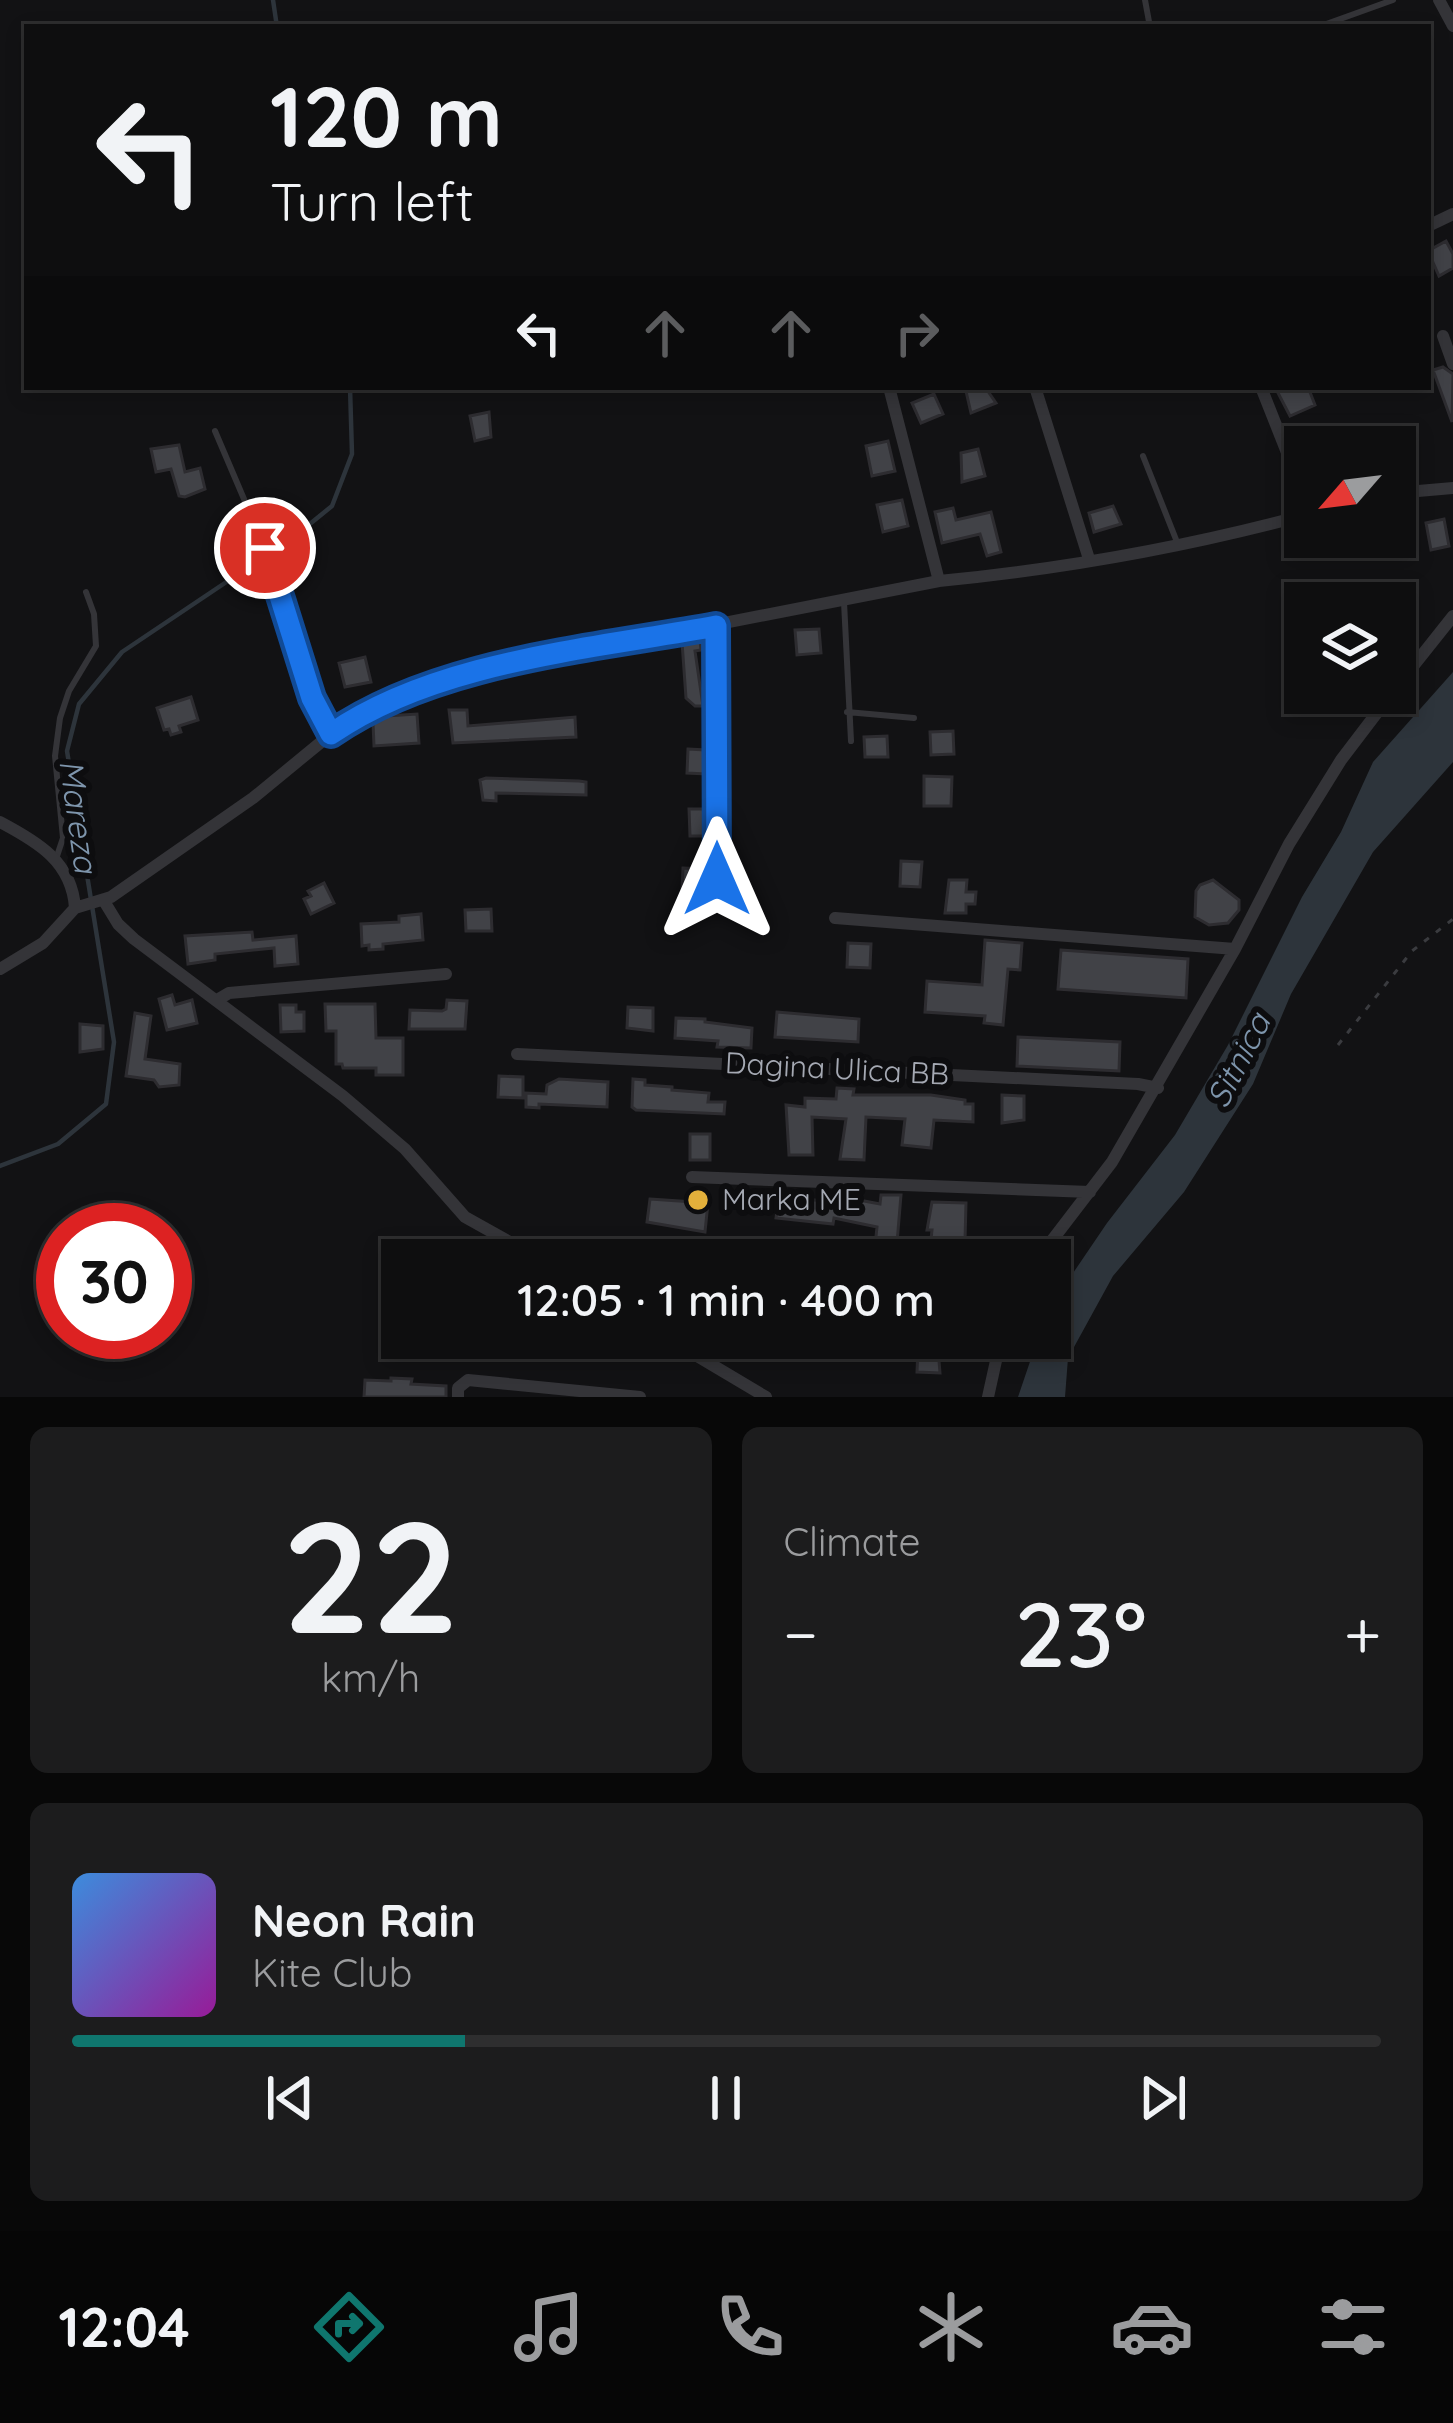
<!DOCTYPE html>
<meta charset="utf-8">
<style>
:root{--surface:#0e0e0f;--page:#1c1c1d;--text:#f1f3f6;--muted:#9b9c9e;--line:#2e2e2f;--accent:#0f766e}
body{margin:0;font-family:Quicksand,sans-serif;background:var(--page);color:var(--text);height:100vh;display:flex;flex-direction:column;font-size:45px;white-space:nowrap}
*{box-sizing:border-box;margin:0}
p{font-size:39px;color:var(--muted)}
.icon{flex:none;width:66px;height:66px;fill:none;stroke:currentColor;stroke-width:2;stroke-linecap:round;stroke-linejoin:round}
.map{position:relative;height:1397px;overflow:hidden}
.drawer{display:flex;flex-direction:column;gap:30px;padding:30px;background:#080808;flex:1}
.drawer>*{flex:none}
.top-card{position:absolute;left:24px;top:24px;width:1407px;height:366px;border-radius:0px;box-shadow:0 6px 18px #0003,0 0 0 3px var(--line);background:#0e0e0f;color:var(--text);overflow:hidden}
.needle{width:78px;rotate:242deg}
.fabs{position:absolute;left:1284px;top:426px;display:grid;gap:24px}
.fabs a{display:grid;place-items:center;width:132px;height:132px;border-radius:0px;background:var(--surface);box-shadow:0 6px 18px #0003,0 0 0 3px var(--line);font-size:60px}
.speed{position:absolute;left:36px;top:1203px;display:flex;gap:24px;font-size:60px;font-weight:700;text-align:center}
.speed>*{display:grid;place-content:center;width:156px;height:156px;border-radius:50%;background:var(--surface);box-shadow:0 6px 18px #0003,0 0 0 3px var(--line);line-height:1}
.speed .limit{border:18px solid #d22;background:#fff;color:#111}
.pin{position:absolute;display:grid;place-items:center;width:102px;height:102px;color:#fff;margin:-51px;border:6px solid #fff;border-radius:50%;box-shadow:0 3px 12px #0007}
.me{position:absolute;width:132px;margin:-66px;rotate:0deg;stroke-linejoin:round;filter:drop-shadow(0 0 9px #0008)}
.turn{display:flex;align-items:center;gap:42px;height:252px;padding:0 48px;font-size:54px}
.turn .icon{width:156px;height:156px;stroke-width:2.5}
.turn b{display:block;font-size:84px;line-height:102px}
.lanes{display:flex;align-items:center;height:114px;padding:0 48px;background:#0003;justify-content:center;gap:60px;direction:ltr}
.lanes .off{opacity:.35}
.big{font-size:90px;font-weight:600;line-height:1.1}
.drawer .widget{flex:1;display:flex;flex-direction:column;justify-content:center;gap:18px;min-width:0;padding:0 42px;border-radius:18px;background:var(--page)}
.drawer .dial{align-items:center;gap:0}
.dial b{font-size:156px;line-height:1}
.song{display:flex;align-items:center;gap:36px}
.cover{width:144px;height:144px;border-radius:18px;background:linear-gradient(135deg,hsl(210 70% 55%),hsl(300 70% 35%))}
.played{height:12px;border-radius:6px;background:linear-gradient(90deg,var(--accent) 30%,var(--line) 30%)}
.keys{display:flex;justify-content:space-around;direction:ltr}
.heat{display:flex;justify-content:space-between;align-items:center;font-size:66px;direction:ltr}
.drawer .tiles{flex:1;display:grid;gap:30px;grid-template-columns:1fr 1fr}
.widget:last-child{grid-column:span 2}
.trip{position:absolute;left:381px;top:1239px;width:690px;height:120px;border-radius:0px;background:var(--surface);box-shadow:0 6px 18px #0003,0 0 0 3px var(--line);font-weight:600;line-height:120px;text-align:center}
.menu{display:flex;height:192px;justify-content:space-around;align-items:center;background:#060606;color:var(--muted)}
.menu .icon{width:84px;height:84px}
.menu .current{color:var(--accent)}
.menu b{font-size:54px;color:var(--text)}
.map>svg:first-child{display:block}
</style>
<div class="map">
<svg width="1453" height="1397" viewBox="0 0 1453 1397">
<rect width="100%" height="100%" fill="#121214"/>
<!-- water -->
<path fill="#2d343b" d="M1453,672V762L1373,852L1291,994L1253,1084L1184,1192L1113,1276L1068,1358L1065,1397H1018L1038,1338H1050V1307L1107,1223L1175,1135L1228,1045L1302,897L1341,832L1373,762Z"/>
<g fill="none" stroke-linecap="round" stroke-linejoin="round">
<!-- stream -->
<path stroke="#2d343b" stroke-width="4.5" d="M273,0L277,27
M0,1166L58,1144L106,1104L114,1042L67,751L79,704L122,652L295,536L332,506L352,454L350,387"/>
</g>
<!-- building -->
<path fill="#414247" stroke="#2d2c30" stroke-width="3" d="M1446,241L1453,254V268L1439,276L1428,251Z
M1443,367L1453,374L1452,422L1433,370Z
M965,387H985L996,403L971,413Z
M1286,387H1308L1315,405L1290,416L1277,391Z
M934,394L943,414L921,423L912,403Z
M489,412L491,437L475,441L470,416Z
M888,441L895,471L872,476L866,446Z
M179,445L185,472L200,468L205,489L185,497L179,496L171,469L156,472L151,449Z
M978,449L985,476L962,482L961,453Z
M902,500L908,526L883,532L877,505Z
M1113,506L1121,524L1094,532L1089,513Z
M953,508L956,520L991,512L1001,552L987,556L980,534L942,543L935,512Z
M1444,519L1449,546L1431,550L1426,523Z
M819,629L821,653L797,655L795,630Z
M700,639L701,650L695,651L703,706H695L686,698L682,642Z
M365,657L371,682L345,687L339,663Z
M191,697L198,720L179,726L181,732L171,735L169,729L164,730L157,708Z
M449,710H467L468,726L575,717L576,737L453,743Z
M417,714L419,743L374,746L373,723L386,716Z
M953,731L954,754L931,755L930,732Z
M887,736L888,757H865L864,737Z
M688,749L706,750V774L687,773Z
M924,776L952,777L951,806H924Z
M486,778L579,781L586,782V795L496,793V801L483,800L480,780Z
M689,809H706V836H690Z
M901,861L922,862L920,887L900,886Z
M683,868L706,869L713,892H682Z
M949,880H967L966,892H976L975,904H966V913H945Z
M1213,880L1239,900V910L1228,923L1209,925L1195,917L1196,891L1200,885Z
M324,883L334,903L311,914L304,899L311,896L308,891Z
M491,909L492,931H466L465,910Z
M421,914L423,940L383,944V949L369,950V945L362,946L361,924L399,922V916Z
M252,932L253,940L296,936L298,964L275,966L274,948L215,954V960L188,964L185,936Z
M985,940L1022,943L1020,970L1008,969L1003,1025L984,1023L985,1016L925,1012L927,981L982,985Z
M848,943L871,944L870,968L847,967Z
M1061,950L1188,959L1186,998L1058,989Z
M172,995L175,1005L192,1000L197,1023L167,1030L159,999Z
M447,1000L467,1001L465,1029H409L410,1010L442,1011L446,1009Z
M325,1004H375L376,1038H403V1075H376V1068H343L342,1064H336V1031H326Z
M280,1005H296V1012H304V1031L281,1032Z
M628,1007L653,1008V1031L627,1028Z
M777,1012L859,1019L858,1042L775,1037Z
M135,1013L151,1016L145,1059L180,1064L179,1085L159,1087L154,1080L126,1076Z
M676,1018L705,1019V1022L752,1028L751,1048L717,1047L718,1041L675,1038Z
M80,1024L103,1026V1049L80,1052Z
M1018,1037L1120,1042L1119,1071L1017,1066Z
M499,1076L523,1077V1098L498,1097Z
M559,1079L608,1082L607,1107L539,1104V1108L526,1107V1093L546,1094L547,1085Z
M633,1079L645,1080V1085L672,1087V1090L709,1093L708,1102H725L724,1114L636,1110L632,1107Z
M837,1088L854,1089L853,1095H931L965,1100V1104H973V1122L934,1120L931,1148L902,1145L905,1119L866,1117L864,1160L840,1159L846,1119L812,1117L813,1155H789L786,1105L805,1107V1098L836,1099Z
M1002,1095L1024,1096V1120L1002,1123Z
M690,1134H710V1160H690Z
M851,1193L859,1200L880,1204L881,1195H901L897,1243H893V1247L875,1246L877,1227L834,1218L833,1224L776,1218L777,1211L770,1210L772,1195L849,1204Z
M650,1199L708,1203L705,1232L647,1222Z
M932,1202L966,1203L965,1241L931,1239L932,1230H927Z
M918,1347L938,1348L940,1373L917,1372Z
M391,1378L412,1379L411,1384L446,1386V1397H364L365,1380L391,1381Z"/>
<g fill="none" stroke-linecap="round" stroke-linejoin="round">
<!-- path -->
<path stroke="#3a3b3f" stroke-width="3" stroke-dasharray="6 9" stroke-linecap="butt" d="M1338,1045L1412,951L1453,919"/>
<!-- service -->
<path stroke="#343438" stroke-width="6" d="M1145,0L1150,27
M1318,27L1393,0
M215,431L270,560L312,698L331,734
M1143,456L1177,542
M844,602L851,741
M847,712L914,718
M56,859L63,838L55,756L60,718L69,691L96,646L94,614L86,592"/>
<!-- minor -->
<path stroke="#343438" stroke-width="12" d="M1439,0L1453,26
M1428,226L1453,214
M1443,336L1453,364
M889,387L939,581
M1035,387L1089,559
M1261,387L1305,498
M1395,493L1453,488
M716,626L717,879
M1395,689L1453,616
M0,822C38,842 72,862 75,908
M104,901L118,924L134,939L343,1096L405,1149L465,1217L542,1260
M75,908L111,897L253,798L331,734L394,700L484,670L939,581C1062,569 1186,547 1305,515
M835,918L1235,949
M0,969L43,943L75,908
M217,1000L229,993L446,974
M517,1054L1138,1084L1158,1088
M692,1177L1090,1192
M1037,1260L1112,1162L1235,949L1289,844L1341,760L1392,693
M667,1338L766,1397
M458,1397V1388L468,1380L640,1397
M988,1397L1001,1338"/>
</g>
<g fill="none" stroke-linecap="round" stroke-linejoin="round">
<!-- route casing -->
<g stroke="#114b97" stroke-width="30">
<path id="route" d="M265,548L312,698L331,734C436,661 592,649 716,626L717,879"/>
</g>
<!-- route -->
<use href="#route" stroke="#1a73e8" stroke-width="21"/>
</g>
<!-- markers -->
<circle fill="#e3b03b" stroke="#0d0d0f" stroke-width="4.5" cx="698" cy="1200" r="12"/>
<g text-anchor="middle" stroke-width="12" stroke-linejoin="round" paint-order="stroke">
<!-- street labels -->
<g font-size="30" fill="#a5a9b3" stroke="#0d0d0f">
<text transform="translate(837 1069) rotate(3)" y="10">Dagina Ulica BB</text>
</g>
<!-- poi labels -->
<g font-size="30" fill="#a5a9b3" stroke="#0d0d0f" text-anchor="start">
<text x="722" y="1210">Marka ME</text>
</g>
<!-- water labels -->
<g font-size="33" font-style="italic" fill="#7e95ac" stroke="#0d0d0f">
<text transform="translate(79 816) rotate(82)" y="12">Mareza</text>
<text transform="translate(1238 1060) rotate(-63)" y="12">Sitnica</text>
</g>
</g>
</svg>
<div class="fabs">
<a><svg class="needle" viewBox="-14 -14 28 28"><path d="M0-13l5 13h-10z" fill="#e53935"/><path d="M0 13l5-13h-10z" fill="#9b9c9e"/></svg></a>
<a><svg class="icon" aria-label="layers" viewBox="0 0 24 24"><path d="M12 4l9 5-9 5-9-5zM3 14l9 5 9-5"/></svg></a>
</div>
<div class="speed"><div class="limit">30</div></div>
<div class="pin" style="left:265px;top:548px;background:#d93025"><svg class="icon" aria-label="arrive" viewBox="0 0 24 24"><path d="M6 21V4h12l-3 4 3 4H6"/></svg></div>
<svg class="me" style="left:717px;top:879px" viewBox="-20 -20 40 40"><path d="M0-17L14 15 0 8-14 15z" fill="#1a73e8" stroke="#fff" stroke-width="4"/></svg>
<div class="trip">12:05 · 1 min · 400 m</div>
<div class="top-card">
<div class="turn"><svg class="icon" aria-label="left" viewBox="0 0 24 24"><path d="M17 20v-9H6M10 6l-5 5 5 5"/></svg><div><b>120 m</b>Turn left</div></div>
<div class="lanes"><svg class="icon" aria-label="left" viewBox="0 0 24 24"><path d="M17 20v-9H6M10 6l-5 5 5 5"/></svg><svg class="icon off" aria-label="ahead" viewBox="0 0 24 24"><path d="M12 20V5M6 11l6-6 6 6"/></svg><svg class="icon off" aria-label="ahead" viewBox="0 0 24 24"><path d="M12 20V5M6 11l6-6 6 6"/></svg><svg class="icon off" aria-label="right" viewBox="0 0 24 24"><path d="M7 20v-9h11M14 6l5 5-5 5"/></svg></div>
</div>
</div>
<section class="drawer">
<div class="tiles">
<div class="widget dial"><b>22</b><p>km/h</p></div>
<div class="widget"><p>Climate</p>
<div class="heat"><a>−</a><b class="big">23°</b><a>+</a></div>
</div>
<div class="widget">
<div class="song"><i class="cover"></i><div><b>Neon Rain</b><p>Kite Club</p></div></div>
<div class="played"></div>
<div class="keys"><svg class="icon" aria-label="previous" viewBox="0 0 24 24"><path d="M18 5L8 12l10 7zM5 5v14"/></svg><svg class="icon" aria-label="pause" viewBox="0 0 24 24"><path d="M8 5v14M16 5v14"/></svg><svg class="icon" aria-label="next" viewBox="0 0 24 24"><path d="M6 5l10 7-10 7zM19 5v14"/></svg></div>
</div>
</div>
</section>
<nav class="menu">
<b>12:04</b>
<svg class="icon current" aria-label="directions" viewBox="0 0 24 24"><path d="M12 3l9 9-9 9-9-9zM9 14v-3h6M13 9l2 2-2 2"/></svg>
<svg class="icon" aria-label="music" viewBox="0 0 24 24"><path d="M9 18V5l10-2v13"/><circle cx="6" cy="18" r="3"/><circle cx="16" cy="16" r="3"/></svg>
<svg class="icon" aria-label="phone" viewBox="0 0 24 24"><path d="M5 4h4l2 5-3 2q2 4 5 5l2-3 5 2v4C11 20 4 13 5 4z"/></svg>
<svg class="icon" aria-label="climate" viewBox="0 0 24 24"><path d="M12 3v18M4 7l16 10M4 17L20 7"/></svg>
<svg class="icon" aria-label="car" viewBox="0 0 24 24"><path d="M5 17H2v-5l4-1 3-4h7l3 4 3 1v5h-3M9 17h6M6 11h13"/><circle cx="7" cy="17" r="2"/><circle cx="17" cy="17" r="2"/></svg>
<svg class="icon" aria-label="filters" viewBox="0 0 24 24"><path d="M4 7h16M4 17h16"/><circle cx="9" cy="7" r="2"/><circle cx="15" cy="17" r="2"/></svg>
</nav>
